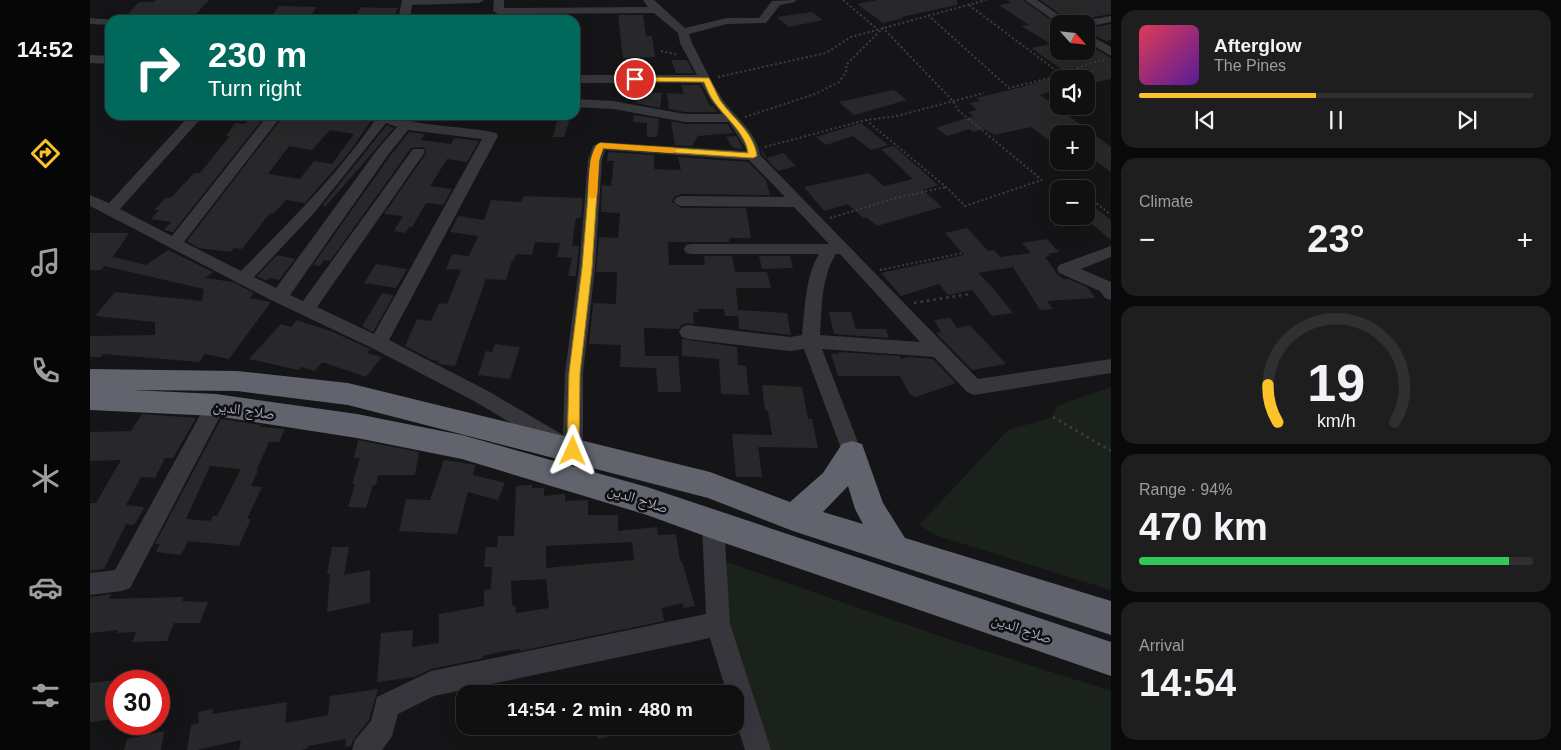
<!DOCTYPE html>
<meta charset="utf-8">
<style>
:root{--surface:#101011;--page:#1e1e1f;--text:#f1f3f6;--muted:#9c9d9f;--line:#303031;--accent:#fbc329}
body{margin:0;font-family:Arial,"Noto Naskh Arabic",sans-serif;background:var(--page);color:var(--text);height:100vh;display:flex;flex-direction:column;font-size:19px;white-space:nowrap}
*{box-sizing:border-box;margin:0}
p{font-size:16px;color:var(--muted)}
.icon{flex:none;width:28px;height:28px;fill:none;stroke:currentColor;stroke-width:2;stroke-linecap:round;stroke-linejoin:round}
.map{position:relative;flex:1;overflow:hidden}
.sheet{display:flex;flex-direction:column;gap:10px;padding:10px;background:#090909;width:450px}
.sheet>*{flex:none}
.banner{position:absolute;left:15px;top:15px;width:475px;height:105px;border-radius:15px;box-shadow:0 5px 20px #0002,0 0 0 1px var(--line);background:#00695c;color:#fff;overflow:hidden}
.needle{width:32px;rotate:117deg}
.tools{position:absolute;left:960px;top:15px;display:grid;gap:10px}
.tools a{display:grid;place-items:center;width:45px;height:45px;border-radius:10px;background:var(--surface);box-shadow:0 5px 20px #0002,0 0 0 1px var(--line);font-size:25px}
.speed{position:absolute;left:15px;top:670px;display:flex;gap:10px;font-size:25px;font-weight:700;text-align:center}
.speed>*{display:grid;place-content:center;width:65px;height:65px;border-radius:50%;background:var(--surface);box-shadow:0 5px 20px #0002,0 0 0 1px var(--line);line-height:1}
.speed .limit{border:8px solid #d22;background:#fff;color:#111}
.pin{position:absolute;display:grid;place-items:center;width:42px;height:42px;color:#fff;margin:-21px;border:2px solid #fff;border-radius:50%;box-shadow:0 1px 5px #0007}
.me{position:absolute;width:55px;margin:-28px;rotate:1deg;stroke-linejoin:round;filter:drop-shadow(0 0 4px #0008)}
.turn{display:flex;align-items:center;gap:18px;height:105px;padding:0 20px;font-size:22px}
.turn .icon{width:65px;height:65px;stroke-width:2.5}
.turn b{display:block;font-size:35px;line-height:42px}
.big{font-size:38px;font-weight:600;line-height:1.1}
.sheet .card{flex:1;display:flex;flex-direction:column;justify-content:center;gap:8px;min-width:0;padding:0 18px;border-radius:15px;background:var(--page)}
.sheet .dial{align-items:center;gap:0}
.dial svg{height:130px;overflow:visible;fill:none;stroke:var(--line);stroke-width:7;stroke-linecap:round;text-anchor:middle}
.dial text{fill:var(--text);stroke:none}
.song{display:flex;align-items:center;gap:15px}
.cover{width:60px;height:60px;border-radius:8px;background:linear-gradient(135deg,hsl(350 70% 55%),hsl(270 70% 35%))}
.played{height:5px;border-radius:2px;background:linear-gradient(90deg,var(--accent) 45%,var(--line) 45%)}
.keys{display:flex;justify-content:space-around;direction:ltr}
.heat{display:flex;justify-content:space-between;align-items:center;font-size:28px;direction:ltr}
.charge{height:8px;border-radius:4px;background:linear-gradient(90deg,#34c759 94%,var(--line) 0)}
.trip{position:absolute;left:366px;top:685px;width:288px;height:50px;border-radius:15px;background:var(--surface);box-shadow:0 5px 20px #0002,0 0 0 1px var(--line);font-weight:600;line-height:50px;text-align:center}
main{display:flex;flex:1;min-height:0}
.tabs{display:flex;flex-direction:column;width:90px;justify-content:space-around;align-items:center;background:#060607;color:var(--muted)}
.tabs .icon{width:35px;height:35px}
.tabs .active{color:var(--accent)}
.tabs b{font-size:22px;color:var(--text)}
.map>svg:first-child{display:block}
</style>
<main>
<nav class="tabs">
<b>14:52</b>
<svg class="icon active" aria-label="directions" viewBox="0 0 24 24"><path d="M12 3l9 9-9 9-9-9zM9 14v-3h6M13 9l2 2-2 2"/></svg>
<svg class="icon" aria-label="music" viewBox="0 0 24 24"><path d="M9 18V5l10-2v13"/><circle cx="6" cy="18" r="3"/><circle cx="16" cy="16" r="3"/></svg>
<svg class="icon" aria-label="phone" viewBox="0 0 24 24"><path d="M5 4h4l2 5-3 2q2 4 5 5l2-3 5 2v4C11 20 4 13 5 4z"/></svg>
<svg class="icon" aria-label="climate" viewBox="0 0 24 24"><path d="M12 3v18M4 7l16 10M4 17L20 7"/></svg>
<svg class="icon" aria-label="car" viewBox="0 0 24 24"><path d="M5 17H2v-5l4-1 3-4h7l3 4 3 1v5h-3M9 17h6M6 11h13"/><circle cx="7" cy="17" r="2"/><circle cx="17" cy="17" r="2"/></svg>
<svg class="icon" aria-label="filters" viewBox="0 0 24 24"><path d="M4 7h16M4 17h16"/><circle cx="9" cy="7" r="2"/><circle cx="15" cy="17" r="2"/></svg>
</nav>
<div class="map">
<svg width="1021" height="750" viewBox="0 0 1021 750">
<rect width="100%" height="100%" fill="#151517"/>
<!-- green -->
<path fill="#1b221c" d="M1021,387V590L845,535L829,525L918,430L962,417L967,406Z
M628,559L861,640L1021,691V750H674L638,639Z"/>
<!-- building -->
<path fill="#28282b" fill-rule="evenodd" d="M66,0H119L105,15H84L82,17L36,16L49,2H64Z
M788,0H867V5L811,17L813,18L793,23L767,4Z
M917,0H933L969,26V51H996V43L1021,58V79L1006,82L985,68L974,71L941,48L961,44L931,26L939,25L909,5L921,3Z
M950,0H1021V14L992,19L984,24Z
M189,6L227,7L217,20H178Z
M271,7L290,8H308L303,20H263Z
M722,12L733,20L699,27L687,17Z
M528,15H553L556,36H562L565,57L533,58Z
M1021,24V40L1017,41L1020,43L996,31V29Z
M581,60H597L604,73H586Z
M969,75V89L950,95L1021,147V172L996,154V134H969V136L957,139L941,127L904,135L894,129L883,132L880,129L857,136L846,128L883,116L878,112L887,110L879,103L890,101L886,98L932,87Z
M591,85H610L620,106H623L628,112H595L579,109L577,93L594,94Z
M804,90L817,100L764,115L749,102Z
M548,92L572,93L570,108L546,103Z
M161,115H176L83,232L74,230L81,222L61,219L69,210H64L75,198H81L104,173H110L140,136H136L145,123L155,124Z
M194,115H250L248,117L273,121L277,116L284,117L257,155L215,203L196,200L183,214L180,213L152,249L144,248L141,252L109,248L97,241ZM240,130L264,134L242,164L224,161L210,179L178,174L199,146L222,150Z
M544,115L569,119L567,137H557V123L543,122Z
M467,121H479L474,137H463Z
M581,121L595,124H638L643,133L608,136L602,146L585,145Z
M771,123L798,145L781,150L763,136L736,145L726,137Z
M297,125L304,128L236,206H232Z
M319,132L335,134L331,140L361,144L364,138L389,141L377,162L357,159L340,186L362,189L353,205L336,203L322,227H319L315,233L304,231L313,216L294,214L337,152L333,147L321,148L240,261L234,260L230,266L223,265L300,156Z
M646,136L653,148L654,149L643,148L636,137Z
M804,146L848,185L833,190L852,207L787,226L776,217L773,218L758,204L734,211L714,187L779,173L794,186L823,179L791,149Z
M671,149L677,158L693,153L706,166L688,171L672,154Z
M518,152L564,155V169L591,170L588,157L658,162L676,180L680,195L591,194L584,197L582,202L591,208H656L661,238H639V242H578L579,265H615L614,256H642L645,272H677L681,288H646L648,310L697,313L701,335L649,329L648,316H635L634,309H608L609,312H603L604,324L597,323L591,325L589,329L554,328L555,356H588L591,392H568L566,368L530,367L531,345L499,344L503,303L526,304L527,272H506L509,237L528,238L530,213L511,212L512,185L521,186L524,161H517Z
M434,196L493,198L491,218H486L482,246H489L486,276H478L482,258L467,257L470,243L445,242L442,255L426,254L424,260H422L416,280L396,279L365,366L349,364V361L342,360L315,346L327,319L341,321L349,303L357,304L371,270L356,269L362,254L379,256L388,236L360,232L368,216L394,220L401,200L431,202Z
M996,200L1021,220V240L996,219Z
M877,228L898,251L904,250L910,257L941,253L932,243L957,239L969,252L958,254L960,256L955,257L967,274L973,279H978L997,287L1005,298L957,301L963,309L950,310L923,267L888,273L902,287L923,313L902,316L882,290L858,295L849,284L811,296L791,273L874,255L855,233Z
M0,233H39L23,257L56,265L78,250L123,272L115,278L143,282L164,293L160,298L181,302L139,359L115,354L109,362L13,354L11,357H0V336L65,335V322L5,316L25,292L112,301L114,289L14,266L11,270H0Z
M187,255L205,259L189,280L179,278L176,281L167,276Z
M669,256H700L703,268L672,269Z
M286,264L317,269L306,288L274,283Z
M292,293L304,295L283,332L272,326Z
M739,312H761L766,329H796L799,338L744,334Z
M860,318L867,328L880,325L916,364L882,370L846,333L851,332L844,320Z
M207,320L243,332L280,349L277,353L292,357L276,377L232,362L225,371L211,367L208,370L159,359L191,324L201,327Z
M592,339L647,347L648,365L656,366L659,395L631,394L629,359L592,356Z
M405,344L430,347L420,379L388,375L396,351L402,352Z
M748,352L810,356L811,359L817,357L843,359L866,383L826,397L820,395L810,376H748L741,354H749Z
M672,385L712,387L718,419H722L728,448L668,447L672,477H646L642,434L682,435L678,411L675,410Z
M52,414L106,418L83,458H75L65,478L51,477L36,505L55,507L44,525L36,524L14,569L0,571V503H6L31,460L0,461V432L41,431Z
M131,419L171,425L170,427L195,429L189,442H179L166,471H168L161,486L172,487L157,519H161L149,546L98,541L91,555L66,552L70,544H65ZM120,466L151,469L127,516H123L120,521L96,519Z
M268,440L329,452L325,475H288L286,485H283L276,508L258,507L265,484H262L270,458H264Z
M354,460L386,465L383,475L415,483L408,500L378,492L367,534L309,531L316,499L340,500Z
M442,485V488H454V496L475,494V501L498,500V515H528V531L567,527L568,535L586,534L590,561H592L605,606L594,608L592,603L572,608L574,621L430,651V649L409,652L393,656L394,658L341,669L324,677L287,682L291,633L323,630L322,647L349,643V614L394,606V590L401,589L402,567H394L396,547H407L408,536H424L426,486ZM542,542L544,560L456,568V546ZM456,579L459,608L426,613L425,605L422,606L421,581Z
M242,547H259L254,575L280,570V603L237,612L240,574H237Z
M21,594L19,599L94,597L92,601L118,602L110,623H84L77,641L42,642L46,632L27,633L28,630L0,633V597Z
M26,680V719L0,722V683Z
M288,689L279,720L264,739L261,746L255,747L256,739L218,746L217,749L211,750H149L151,740L107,750H97L101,725L109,723L108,712L123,709L122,714L197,702L195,723L238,715L240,696Z
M505,726H518L520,736L508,739Z
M74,731L71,750H34L37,739Z"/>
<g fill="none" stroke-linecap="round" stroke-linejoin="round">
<!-- path-far1 -->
<path stroke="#3c3d43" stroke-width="2" stroke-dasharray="2 2.5" stroke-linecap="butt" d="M753,0L787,29
M879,5L972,75
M838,15L919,88L972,75L1000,63L1014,60
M571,51L588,55
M628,77L736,53L761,37L896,0
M655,117L725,94L749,82L757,70L756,65L793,28L862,100L869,111L952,180
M776,120L856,187L875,206L952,180
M675,147L776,120L807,116L894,93
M996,195L1021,215
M740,218L806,198L856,187
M790,270L873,253"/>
<!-- path -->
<path stroke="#3c3d43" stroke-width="2.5" stroke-dasharray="2.5 4" stroke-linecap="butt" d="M824,303L879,294
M963,417L1021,451"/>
<!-- minor -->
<path fill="#36363c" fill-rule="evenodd" d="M394,0L389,3L322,5L320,20H308L312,0Z
M404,0H414V8L558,7L553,0H564L595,28L637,18H669L682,1L706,0L705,2L690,5L676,23L637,24L599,34L602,43C612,62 620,80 631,97C643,116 667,131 670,155L888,379L1021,359V373L884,395L877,392L844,357L732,349L772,453L769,459L762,462L755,459L714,349L700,351L598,339L592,337L589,332L592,327L598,325L700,337L712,335C715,309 715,277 729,254H602L596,253L594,249L596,245L602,244H739L704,207L591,206L586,204L584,201L586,198L591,196L695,197L659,160L515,150L512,160L505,268L493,373V451L490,457L483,460L384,401L282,348L183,301L0,206V195L19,203L100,115H114L30,209L82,236L178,115H192L94,242L151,271C198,223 252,171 288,115H304L303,116C336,128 372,125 406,133L408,136L299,340L398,391L473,435L475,373L489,268L498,160L503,146L510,142L656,151L655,147L639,122H595L523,109L485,107V99L523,101L595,114H632L621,101L611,83H485V75H607L590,43L588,33L564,13L408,14L403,11ZM296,123L307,127L287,150L186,288L164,277L224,213ZM318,130L392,139L284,334L227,307L335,152L333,149H323L213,301L200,295L298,155ZM746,254H750L830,342L730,335C732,309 731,277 746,254Z
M935,0H947L982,24H969Z
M1021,16V22L996,27V24H987L992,21Z
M0,18L24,20H20V25L0,24Z
M996,33L1021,47V56L996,41Z
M0,55L20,56V64L0,63Z
M1021,246V257L991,269L1021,282V300L1015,298L1010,291L969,273L967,269L969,265Z
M126,397L133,399L136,405L40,588L32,591L0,595V573L25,570L119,399Z
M623,515L631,518L634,525L640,624L681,750H655L645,719V694H637L620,638L344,696L308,714L302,736L292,750H262L265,740L281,721L287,697L341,671L616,614L612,525L615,518Z"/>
<!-- highway -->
<path fill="#61646d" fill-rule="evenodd" d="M0,369L147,371L258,383L620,472L700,502L733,473L752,444L762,441L772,444L793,503L815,538L1021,601V635L703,531L618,498L258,405L147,391L42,390L126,394L267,414L372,435L557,487L1021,642V676L623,539L557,515L372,459L267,438L126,416L0,410ZM758,486L765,509L773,524L733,512Z"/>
</g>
<!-- route -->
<path fill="#fbc329" stroke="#a37f1b" d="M545,77L619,78C623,85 626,93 630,100C642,118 664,132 667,156L663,158L513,148L509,160L502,268L490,373L489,451L487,455L483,456L478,455L477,451L479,373L492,268L501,160L506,146L510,143L658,153C656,134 636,118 625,103C620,97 617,89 614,82L543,81V78Z"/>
<!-- slow -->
<path fill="#f59e0b" d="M510,143L583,148L587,150L583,153L513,148L509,160L507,196L502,199L498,196C499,184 498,148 510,143Z"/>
<g text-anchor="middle" stroke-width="5" stroke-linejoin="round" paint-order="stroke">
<!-- street labels -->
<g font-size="15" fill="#a6aab8" stroke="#101012">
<text transform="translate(154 410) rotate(8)" y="5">صلاح الدين</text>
<text transform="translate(548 499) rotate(18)" y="5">صلاح الدين</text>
<text transform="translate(932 629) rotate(19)" y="5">صلاح الدين</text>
</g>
</g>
</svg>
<div class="tools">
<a><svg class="needle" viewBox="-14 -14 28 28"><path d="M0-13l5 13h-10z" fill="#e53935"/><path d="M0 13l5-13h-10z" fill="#9c9d9f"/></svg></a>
<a><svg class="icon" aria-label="sound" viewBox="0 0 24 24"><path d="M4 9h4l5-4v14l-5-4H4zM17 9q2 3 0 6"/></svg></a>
<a>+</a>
<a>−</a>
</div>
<div class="speed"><div class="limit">30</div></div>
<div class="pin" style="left:545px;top:79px;background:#d93025"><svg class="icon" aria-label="arrive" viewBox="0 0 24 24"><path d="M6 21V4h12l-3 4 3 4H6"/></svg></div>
<svg class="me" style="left:483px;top:451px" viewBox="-20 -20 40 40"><path d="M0-17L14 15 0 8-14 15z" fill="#fbc329" stroke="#fff" stroke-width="4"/></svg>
<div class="trip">14:54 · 2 min · 480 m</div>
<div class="banner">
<div class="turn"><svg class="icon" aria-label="right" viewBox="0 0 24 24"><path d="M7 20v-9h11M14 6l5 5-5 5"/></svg><div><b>230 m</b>Turn right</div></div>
</div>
</div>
<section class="sheet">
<div class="card">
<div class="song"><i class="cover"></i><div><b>Afterglow</b><p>The Pines</p></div></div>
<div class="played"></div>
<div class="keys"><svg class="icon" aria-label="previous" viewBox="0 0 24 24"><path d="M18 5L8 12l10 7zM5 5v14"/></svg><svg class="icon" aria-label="pause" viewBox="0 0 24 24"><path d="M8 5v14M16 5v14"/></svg><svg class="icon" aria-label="next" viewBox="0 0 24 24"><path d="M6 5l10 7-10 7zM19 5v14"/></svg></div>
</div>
<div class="card"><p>Climate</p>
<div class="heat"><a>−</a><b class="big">23°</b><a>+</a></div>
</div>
<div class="card dial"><svg viewBox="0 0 100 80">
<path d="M14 69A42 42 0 1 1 86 69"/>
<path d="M14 69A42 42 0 0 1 8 46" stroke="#fbc329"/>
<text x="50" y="56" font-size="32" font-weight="700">19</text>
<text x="50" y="72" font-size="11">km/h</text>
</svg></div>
<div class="card"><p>Range · 94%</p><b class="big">470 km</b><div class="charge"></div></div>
<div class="card"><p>Arrival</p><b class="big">14:54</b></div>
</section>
</main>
